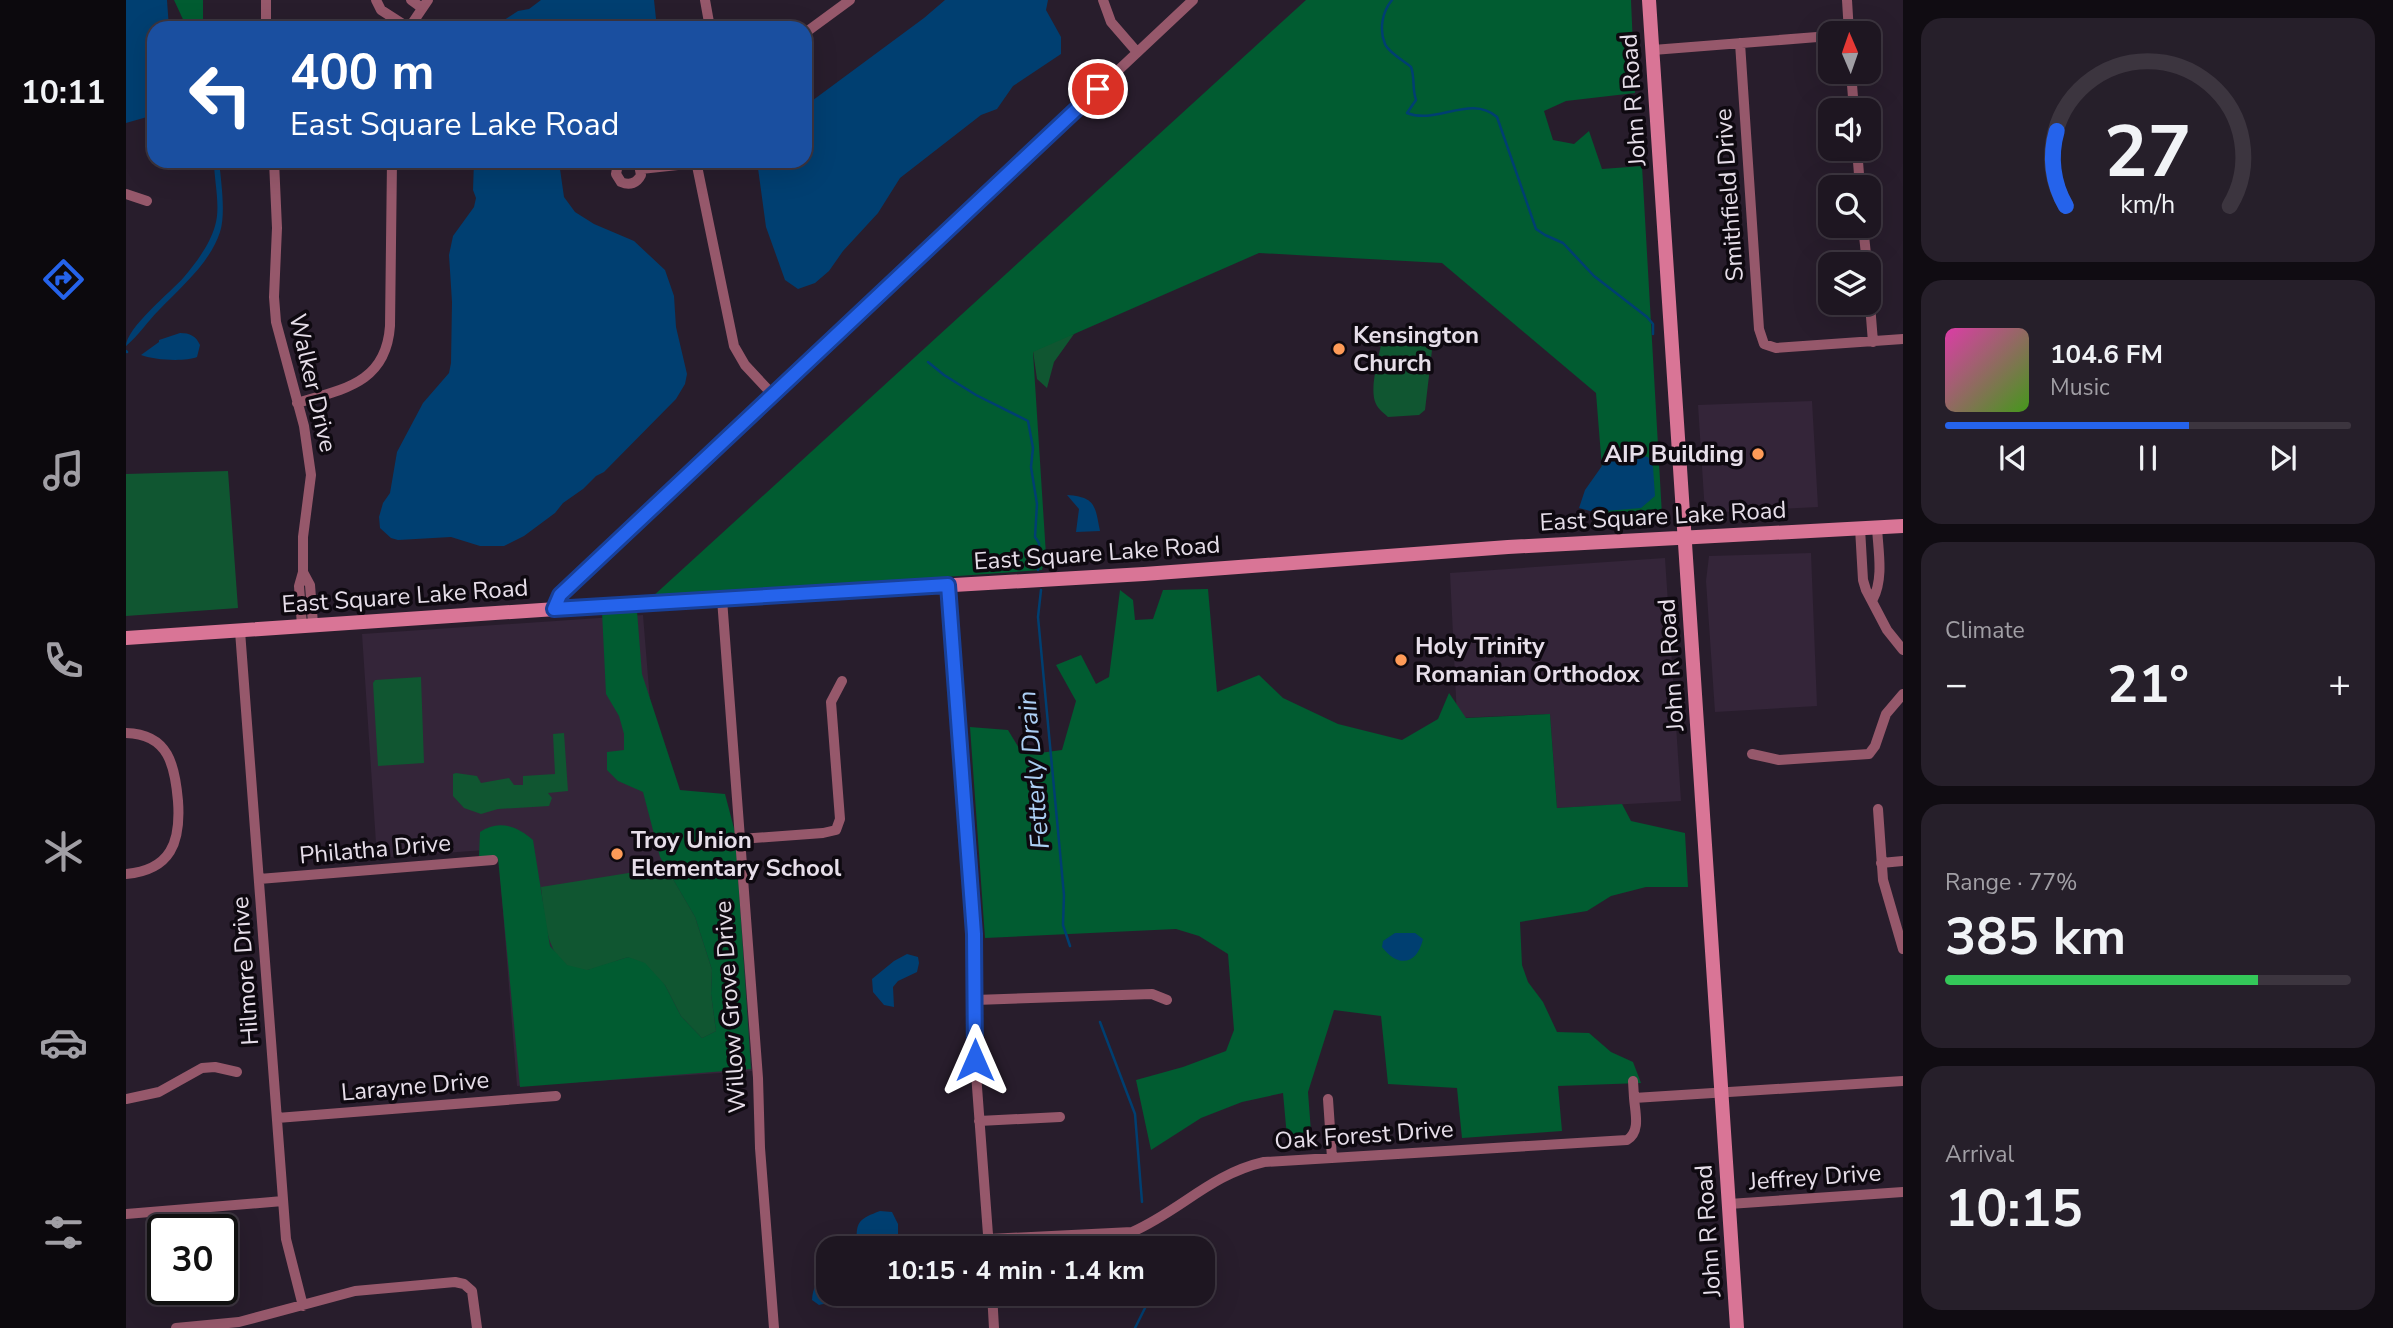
<!DOCTYPE html>
<meta charset="utf-8">
<style>
:root{--surface:#1e1621;--page:#261f2a;--text:#f1f3f6;--muted:#a19fa5;--line:#3c353f;--accent:#2563eb}
body{margin:0;font-family:"Nunito Sans",sans-serif;background:var(--page);color:var(--text);height:100vh;display:flex;flex-direction:column;font-size:26px;white-space:nowrap}
*{box-sizing:border-box;margin:0}
p{font-size:23px;color:var(--muted)}
.icon{flex:none;width:38px;height:38px;fill:none;stroke:currentColor;stroke-width:2;stroke-linecap:round;stroke-linejoin:round}
.map{position:relative;flex:1;overflow:hidden}
.side{display:flex;flex-direction:column;gap:18px;padding:18px;background:#100c12;width:490px}
.side>*{flex:none}
.top-card{position:absolute;left:21px;top:21px;width:665px;height:147px;border-radius:21px;box-shadow:0 7px 28px #0002,0 0 0 2px var(--line);background:#1a4fa0;color:#fff;overflow:hidden}
.needle{width:46px;rotate:358deg}
.controls{position:absolute;left:1692px;top:21px;display:grid;gap:14px}
.controls a{display:grid;place-items:center;width:63px;height:63px;border-radius:14px;background:var(--surface);box-shadow:0 7px 28px #0002,0 0 0 2px var(--line);font-size:35px}
.speed{position:absolute;left:21px;top:1214px;display:flex;gap:14px;font-size:35px;font-weight:700;text-align:center}
.speed>*{display:grid;place-content:center;width:91px;height:91px;border-radius:50%;background:var(--surface);box-shadow:0 7px 28px #0002,0 0 0 2px var(--line);line-height:1}
.speed .limit{border:4px solid #111;border-radius:10px;background:#fff;color:#111}
.pin{position:absolute;display:grid;place-items:center;width:60px;height:60px;color:#fff;margin:-30px;border:4px solid #fff;border-radius:50%;box-shadow:0 2px 7px #0007}
.me{position:absolute;width:77px;margin:-38px;rotate:0deg;stroke-linejoin:round;filter:drop-shadow(0 0 5px #0008)}
.turn{display:flex;align-items:center;gap:24px;height:147px;padding:0 28px;font-size:32px}
.turn .icon{width:91px;height:91px;stroke-width:2.5}
.turn b{display:block;font-size:49px;line-height:60px}
.big{font-size:52px;font-weight:700;line-height:1.1}
.side .card{flex:1;display:flex;flex-direction:column;justify-content:center;gap:10px;min-width:0;padding:0 24px;border-radius:21px;background:var(--page)}
.side .dial{align-items:center;gap:0}
.dial svg{height:182px;overflow:visible;fill:none;stroke:var(--line);stroke-width:7;stroke-linecap:round;text-anchor:middle}
.dial text{fill:var(--text);stroke:none}
.song{display:flex;align-items:center;gap:21px}
.cover{width:84px;height:84px;border-radius:10px;background:linear-gradient(135deg,hsl(320 70% 55%),hsl(100 70% 35%))}
.played{height:7px;border-radius:4px;background:linear-gradient(90deg,var(--accent) 60%,var(--line) 60%)}
.keys{display:flex;justify-content:space-around;direction:ltr}
.heat{display:flex;justify-content:space-between;align-items:center;font-size:38px;direction:ltr}
.charge{height:10px;border-radius:5px;background:linear-gradient(90deg,#34c759 77%,var(--line) 0)}
.trip{position:absolute;left:690px;top:1236px;width:399px;height:70px;border-radius:21px;background:var(--surface);box-shadow:0 7px 28px #0002,0 0 0 2px var(--line);font-weight:700;line-height:70px;text-align:center}
main{display:flex;flex:1;min-height:0}
.tab-bar{display:flex;flex-direction:column;width:126px;justify-content:space-around;align-items:center;background:#0c090d;color:var(--muted)}
.tab-bar .icon{width:49px;height:49px}
.tab-bar .active{color:var(--accent)}
.tab-bar b{font-size:32px;color:var(--text)}
.map>svg:first-child{display:block}
</style>
<main>
<nav class="tab-bar">
<b>10:11</b>
<svg class="icon active" aria-label="directions" viewBox="0 0 24 24"><path d="M12 3l9 9-9 9-9-9zM9 14v-3h6M13 9l2 2-2 2"/></svg>
<svg class="icon" aria-label="music" viewBox="0 0 24 24"><path d="M9 18V5l10-2v13"/><circle cx="6" cy="18" r="3"/><circle cx="16" cy="16" r="3"/></svg>
<svg class="icon" aria-label="phone" viewBox="0 0 24 24"><path d="M5 4h4l2 5-3 2q2 4 5 5l2-3 5 2v4C11 20 4 13 5 4z"/></svg>
<svg class="icon" aria-label="climate" viewBox="0 0 24 24"><path d="M12 3v18M4 7l16 10M4 17L20 7"/></svg>
<svg class="icon" aria-label="car" viewBox="0 0 24 24"><path d="M5 17H2v-5l4-1 3-4h7l3 4 3 1v5h-3M9 17h6M6 11h13"/><circle cx="7" cy="17" r="2"/><circle cx="17" cy="17" r="2"/></svg>
<svg class="icon" aria-label="filters" viewBox="0 0 24 24"><path d="M4 7h16M4 17h16"/><circle cx="9" cy="7" r="2"/><circle cx="15" cy="17" r="2"/></svg>
</nav>
<div class="map">
<svg width="1777" height="1328" viewBox="0 0 1777 1328">
<rect width="100%" height="100%" fill="#281d2c"/>
<!-- built -->
<path fill="#342539" d="M1686,401L1692,507L1579,513L1572,405Z
M1685,553L1691,706L1589,712L1580,581L1583,556Z
M1539,558L1555,801L1431,808L1424,714L1331,718L1324,573Z
M517,615L535,837L609,832L626,1071L391,1086L372,849L251,858L236,634Z"/>
<!-- green -->
<path fill="#105631" d="M948,334L928,362L921,388L911,379L906,344Z
M1299,341L1306,350L1299,410L1293,415L1262,417C1258,413 1252,409 1250,404C1243,390 1252,360 1255,345Z
M102,471L112,608L0,616V474Z
M295,677L298,763L252,766L247,683L249,680Z
M438,733L442,791L422,793L426,798L423,806L372,809L355,814L338,808L327,796V774L330,773L351,776L355,783L383,778L388,785H397V776L429,774L427,734Z
M540,867L569,917L586,970L585,994L590,1031L576,1038L555,1016L539,985L502,957C492,960 467,970 460,970C419,971 419,916 415,887Z"/>
<!-- forest -->
<path fill="#015c31" d="M48,0H77V28H61Z
M1180,0H1505L1509,93L1440,101L1418,111L1427,140L1448,144L1463,131L1476,169L1516,166L1536,515L1480,519L1470,393L1316,263L1133,253L907,352L920,555L916,570L525,598Z
M1082,589L1091,692L1133,675L1157,698L1212,724L1276,740L1312,719L1323,693L1340,718L1424,714L1431,808L1496,804L1505,821L1559,833L1562,887H1520L1485,896L1461,911L1394,922L1396,965L1402,982L1417,1002L1431,1032L1463,1033L1485,1052L1507,1062L1515,1083L1432,1086L1436,1131L1336,1138L1331,1088L1262,1084L1255,1016L1208,1010L1182,1092L1186,1145L1162,1148L1157,1093L1116,1102L1075,1118L1025,1150L1010,1080L1057,1067L1100,1051L1108,1030L1102,954L1073,936L1050,929L859,938L844,727L882,730L896,753H913L936,750L950,701L930,665L955,655L970,684L983,677L994,590L1007,600L1009,620L1027,619L1037,590Z
M511,611L516,674L554,790L599,794L609,832L625,1069L394,1087L372,858L353,857L354,832C372,819 391,826 407,840L424,946L441,965L461,970L502,957L519,963L539,985L555,1016L576,1038L590,1031L585,994L586,970L569,917L534,857L517,792L492,781L481,770V752L498,750V734L493,716L480,694L476,612Z"/>
<!-- water -->
<path fill="#003f71" d="M0,0H41L43,28H28V115L0,123Z
M415,0H528L531,28H371L375,26V22L392,11L403,9Z
M819,0H922L920,10L935,37V54L887,86L871,109L855,115L774,178L752,213L717,251L703,271L689,283L672,289L659,280L640,227L631,161H679V106L798,18Z
M88,161H93C95,180 100,214 94,232C84,263 55,287 33,310C21,322 13,335 0,346C0,328 46,291 58,277C70,263 84,244 89,226C95,207 88,181 88,161Z
M348,161H437L442,164L434,169L438,197L449,212L468,224L508,241L539,270L548,296L550,327L561,374L559,384L550,399L478,472L470,476L457,489L437,503L429,513L398,536L378,546H354L325,537L272,540L265,538L254,528L253,517L257,503L264,493L271,452L297,403L323,373L325,363L326,302L323,255L327,236L348,207L350,198L347,190Z
M54,333C64,333 70,336 74,345L71,357C59,362 27,360 15,355L33,342V340Z
M1495,453L1522,457L1527,467L1529,496L1515,508L1468,512L1453,508L1459,490L1483,456Z
M941,495C970,497 969,506 974,531L950,532L953,509Z
M1269,933H1289L1297,939C1291,965 1272,968 1256,947L1257,941Z
M781,954L792,957L793,963L791,972L772,981L767,987L768,1007L758,1005L747,992L746,979L768,961Z
M754,1211L766,1212L772,1224V1248H731C730,1223 730,1220 754,1211Z
M702,1277V1293H741L693,1305L686,1300C687,1287 690,1282 702,1277Z"/>
<g fill="none" stroke-linecap="round" stroke-linejoin="round">
<!-- stream -->
<path stroke="#003f71" stroke-width="2.5" d="M1266,0C1256,12 1253,30 1259,44C1262,52 1278,61 1285,67C1289,77 1286,89 1290,100L1281,113C1310,125 1345,94 1371,117L1410,229L1419,235L1437,243L1468,276L1521,317L1527,324V334
M0,351L1,352
M802,362L818,375L850,395L902,421L907,448L905,467L911,504L909,537L913,543L912,570
M915,590L912,617L938,895L937,925L944,946
M974,1022L1009,1114L1016,1202
M1020,1246V1248
M1009,1328L1020,1306L1021,1293"/>
<!-- street -->
<path stroke="#96586b" stroke-width="10" d="M250,0L255,10L283,28
M285,0L296,8
M579,0L584,28
M977,0L985,22L1011,52
M1721,0L1723,33
M140,28V0
M283,28L302,0
M679,33L724,0
M1614,43L1633,329L1638,344L1650,348L1777,339
M1527,50L1704,36
M1725,72L1728,110
M1731,149L1734,187
M148,161L151,228L148,297L150,322L178,426L185,475L177,537V572L173,586L176,625
M496,161L492,164L490,174L495,182C504,186 511,183 515,175L513,165L509,161
M570,161L608,346L619,365L646,394
M515,169L570,163
M0,194L21,201
M1737,226L1741,264
M1743,292L1747,342
M171,403C218,389 260,383 264,326L266,161
M1734,528L1737,580L1740,590L1761,630L1777,650
M177,572L184,585L187,624
M822,585L848,934L849,1060L863,1248
M596,599L632,1078L634,1148L648,1328
M1747,599C1758,578 1752,550 1751,527
M428,609L434,595L1067,0
M114,631L160,1239L177,1306
M0,733C43,734 49,766 52,801C55,842 45,870 0,874
M1626,754L1653,760L1743,754L1749,746L1760,714L1777,694
M1752,809L1757,880L1777,949
M614,839L697,833L710,830L714,819L705,702L716,681
M1755,863L1777,861
M133,879L367,860
M849,1000L1026,994L1041,1000
M1507,1081L1508,1098
M0,1099L33,1092L76,1068L89,1067L111,1072
M1202,1099L1206,1158
M151,1118L430,1096
M853,1121L934,1117
M1603,1204L1777,1192
M0,1214L157,1201
M862,1239L1006,1232C1054,1211 1085,1174 1138,1162L1501,1140C1515,1132 1509,1112 1508,1098L1777,1081
M866,1293L868,1328
M50,1328L113,1322L229,1291L329,1282L338,1284L346,1291L351,1328"/>
<!-- secondary -->
<path stroke="#d97596" stroke-width="14" d="M1523,0L1611,1328
M0,638L519,603L1018,574L1382,547L1777,526"/>
</g>
<g fill="none" stroke-linecap="round" stroke-linejoin="round">
<!-- route casing -->
<g stroke="#184099" stroke-width="18">
<path id="route" d="M849,1060L848,934L822,585L428,609L434,595L972,89"/>
</g>
<!-- route -->
<use href="#route" stroke="#2563eb" stroke-width="12"/>
</g>
<!-- markers -->
<g fill="#fe9b58" stroke="#0e0910" stroke-width="2.5">
<circle cx="1213" cy="349" r="7"/>
<circle cx="1632" cy="454" r="7"/>
<circle cx="1275" cy="660" r="7"/>
<circle cx="491" cy="854" r="7"/>
</g>
<g text-anchor="middle" stroke-width="7" stroke-linejoin="round" paint-order="stroke">
<!-- street labels -->
<g font-size="24" fill="#e6dee9" stroke="#0e0910">
<text transform="translate(1507 100) rotate(-94)" y="8">John R Road</text>
<text transform="translate(1603 195) rotate(-94)" y="8">Smithfield Drive</text>
<text transform="translate(187 383) rotate(77)" y="8">Walker Drive</text>
<text transform="translate(1537 516) rotate(-3)" y="8">East Square Lake Road</text>
<text transform="translate(971 553) rotate(-4)" y="8">East Square Lake Road</text>
<text transform="translate(279 596) rotate(-4)" y="8">East Square Lake Road</text>
<text transform="translate(1545 665) rotate(-94)" y="8">John R Road</text>
<text transform="translate(249 849) rotate(-5)" y="8">Philatha Drive</text>
<text transform="translate(119 971) rotate(-94)" y="8">Hilmore Drive</text>
<text transform="translate(604 1007) rotate(-94)" y="8">Willow Grove Drive</text>
<text transform="translate(289 1086) rotate(-5)" y="8">Larayne Drive</text>
<text transform="translate(1238 1135) rotate(-4)" y="8">Oak Forest Drive</text>
<text transform="translate(1689 1177) rotate(-4)" y="8">Jeffrey Drive</text>
<text transform="translate(1582 1231) rotate(-94)" y="8">John R Road</text>
</g>
<!-- poi labels -->
<g font-size="24" font-weight="bold" fill="#e6dee9" stroke="#0e0910" text-anchor="start">
<text x="1227" y="343">Kensington<tspan x="1227" dy="28">Church</tspan></text>
<text x="1618" y="462" text-anchor="end">AIP Building</text>
<text x="1289" y="654">Holy Trinity<tspan x="1289" dy="28">Romanian Orthodox</tspan></text>
<text x="505" y="848">Troy Union<tspan x="505" dy="28">Elementary School</tspan></text>
</g>
<!-- water labels -->
<g font-size="26" font-style="italic" fill="#abcef3" stroke="#0e0910">
<text transform="translate(907 770) rotate(-95)" y="9">Fetterly Drain</text>
</g>
</g>
</svg>
<div class="controls">
<a><svg class="needle" viewBox="-14 -14 28 28"><path d="M0-13l5 13h-10z" fill="#e53935"/><path d="M0 13l5-13h-10z" fill="#a19fa5"/></svg></a>
<a><svg class="icon" aria-label="sound" viewBox="0 0 24 24"><path d="M4 9h4l5-4v14l-5-4H4zM17 9q2 3 0 6"/></svg></a>
<a><svg class="icon" aria-label="search" viewBox="0 0 24 24"><circle cx="10" cy="10" r="6"/><path d="M15 15l6 6"/></svg></a>
<a><svg class="icon" aria-label="layers" viewBox="0 0 24 24"><path d="M12 4l9 5-9 5-9-5zM3 14l9 5 9-5"/></svg></a>
</div>
<div class="speed"><div class="limit">30</div></div>
<div class="pin" style="left:972px;top:89px;background:#d93025"><svg class="icon" aria-label="arrive" viewBox="0 0 24 24"><path d="M6 21V4h12l-3 4 3 4H6"/></svg></div>
<svg class="me" style="left:849px;top:1060px" viewBox="-20 -20 40 40"><path d="M0-17L14 15 0 8-14 15z" fill="#2563eb" stroke="#fff" stroke-width="4"/></svg>
<div class="trip">10:15 · 4 min · 1.4 km</div>
<div class="top-card">
<div class="turn"><svg class="icon" aria-label="left" viewBox="0 0 24 24"><path d="M17 20v-9H6M10 6l-5 5 5 5"/></svg><div><b>400 m</b>East Square Lake Road</div></div>
</div>
</div>
<section class="side">
<div class="card dial"><svg viewBox="0 0 100 80">
<path d="M14 69A42 42 0 1 1 86 69"/>
<path d="M14 69A42 42 0 0 1 10 36" stroke="#2563eb"/>
<text x="50" y="56" font-size="32" font-weight="700">27</text>
<text x="50" y="72" font-size="11">km/h</text>
</svg></div>
<div class="card">
<div class="song"><i class="cover"></i><div><b>104.6 FM</b><p>Music</p></div></div>
<div class="played"></div>
<div class="keys"><svg class="icon" aria-label="previous" viewBox="0 0 24 24"><path d="M18 5L8 12l10 7zM5 5v14"/></svg><svg class="icon" aria-label="pause" viewBox="0 0 24 24"><path d="M8 5v14M16 5v14"/></svg><svg class="icon" aria-label="next" viewBox="0 0 24 24"><path d="M6 5l10 7-10 7zM19 5v14"/></svg></div>
</div>
<div class="card"><p>Climate</p>
<div class="heat"><a>−</a><b class="big">21°</b><a>+</a></div>
</div>
<div class="card"><p>Range · 77%</p><b class="big">385 km</b><div class="charge"></div></div>
<div class="card"><p>Arrival</p><b class="big">10:15</b></div>
</section>
</main>
